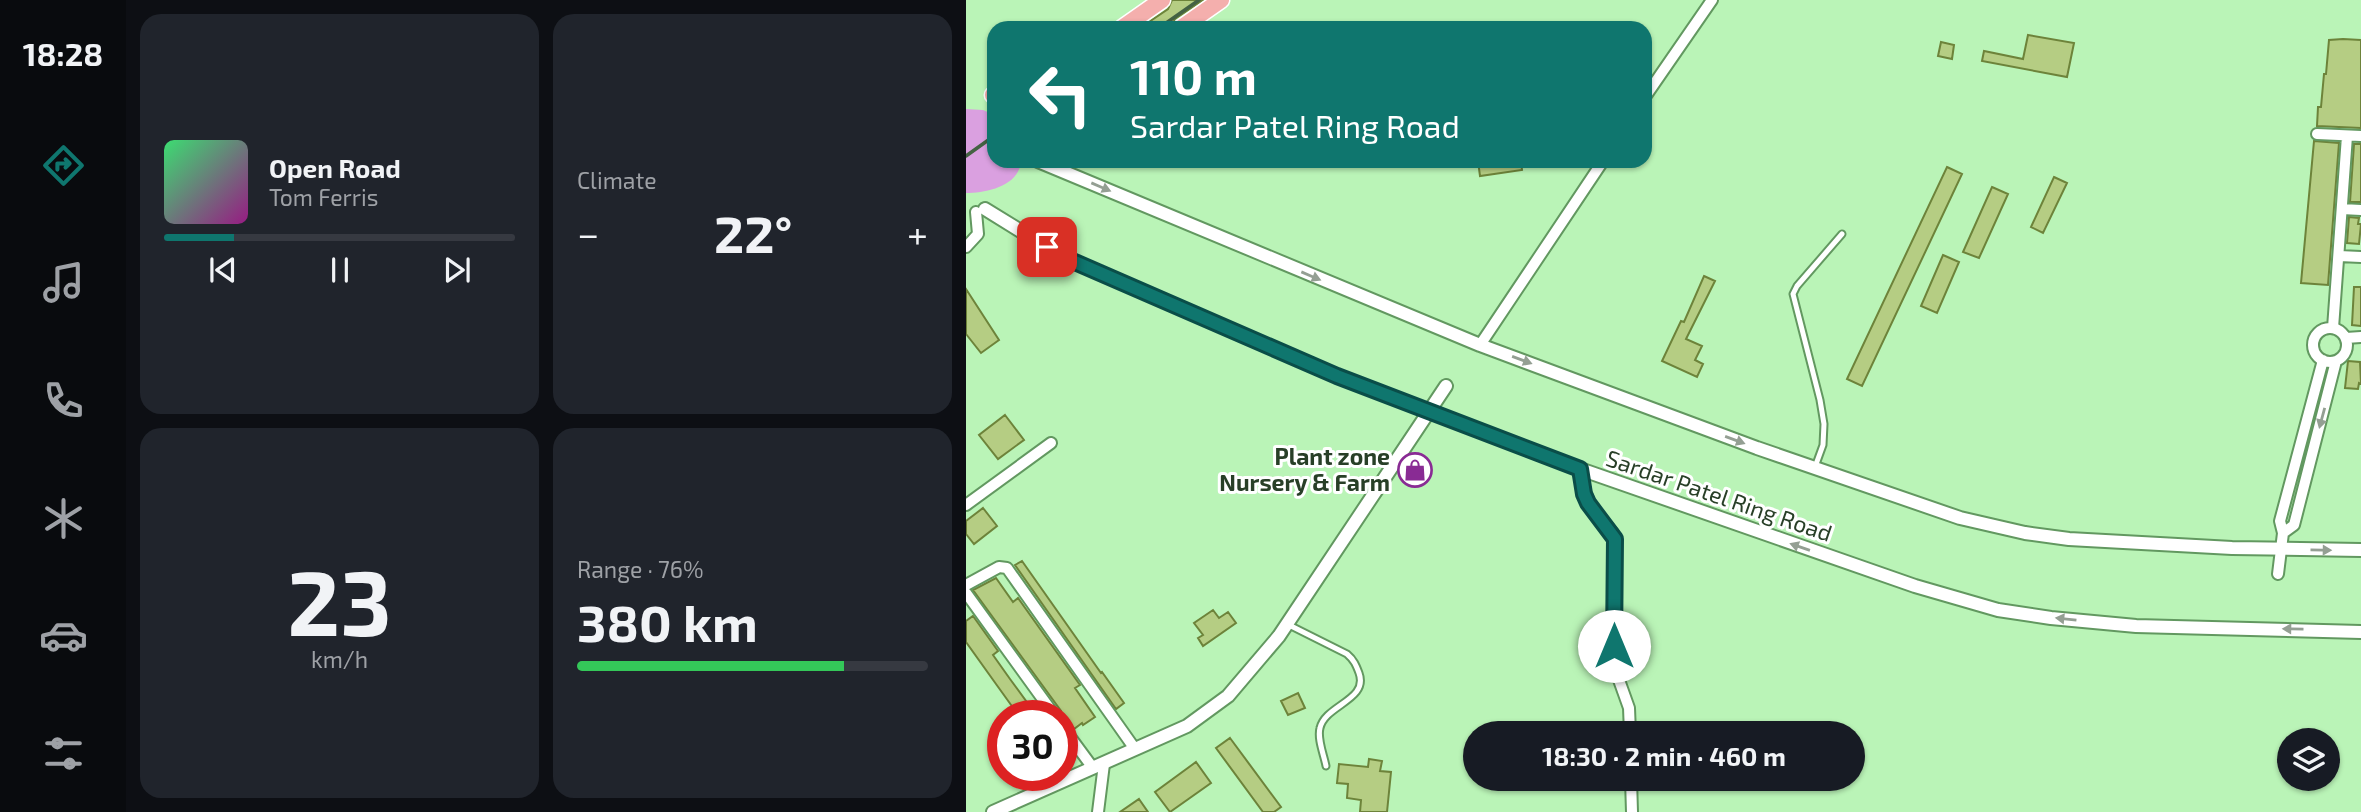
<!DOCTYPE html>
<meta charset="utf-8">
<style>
:root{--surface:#171b24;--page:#20242c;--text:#f1f3f6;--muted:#9ea1a6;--line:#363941;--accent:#0f766e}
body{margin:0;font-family:"Exo 2",sans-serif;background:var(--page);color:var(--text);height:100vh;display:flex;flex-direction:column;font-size:26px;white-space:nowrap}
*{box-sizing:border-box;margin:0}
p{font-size:23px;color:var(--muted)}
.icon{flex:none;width:38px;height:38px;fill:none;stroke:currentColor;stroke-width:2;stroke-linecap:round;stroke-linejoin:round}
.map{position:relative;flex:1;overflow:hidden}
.side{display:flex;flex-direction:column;gap:14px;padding:14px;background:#0d0f14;width:840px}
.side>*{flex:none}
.top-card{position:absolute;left:21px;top:21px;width:665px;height:147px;border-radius:21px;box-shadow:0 2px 5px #0004;background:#0f766e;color:#fff;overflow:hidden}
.buttons{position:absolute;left:1311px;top:728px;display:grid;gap:14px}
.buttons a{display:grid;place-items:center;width:63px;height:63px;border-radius:50%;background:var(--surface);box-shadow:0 2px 5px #0004;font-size:35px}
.speed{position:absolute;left:21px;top:700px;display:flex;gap:14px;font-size:35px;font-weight:700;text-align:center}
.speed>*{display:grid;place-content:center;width:91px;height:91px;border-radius:50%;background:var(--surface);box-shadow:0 2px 5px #0004;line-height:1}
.speed .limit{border:10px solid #d22;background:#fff;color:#111}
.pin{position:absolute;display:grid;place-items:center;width:60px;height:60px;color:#fff;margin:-30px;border-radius:14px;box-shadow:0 4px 10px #0006}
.me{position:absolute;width:77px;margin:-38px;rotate:0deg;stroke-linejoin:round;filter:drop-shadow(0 0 5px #0008)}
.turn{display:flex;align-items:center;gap:24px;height:147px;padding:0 28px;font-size:32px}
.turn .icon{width:91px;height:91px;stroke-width:2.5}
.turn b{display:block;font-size:49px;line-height:60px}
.big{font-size:52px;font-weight:700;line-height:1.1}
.side .card{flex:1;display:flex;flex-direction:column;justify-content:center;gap:10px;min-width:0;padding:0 24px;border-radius:21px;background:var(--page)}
.side .dial{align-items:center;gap:0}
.dial b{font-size:91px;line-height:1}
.song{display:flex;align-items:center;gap:21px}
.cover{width:84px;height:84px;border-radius:10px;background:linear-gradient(135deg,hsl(140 70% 55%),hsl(310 70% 35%))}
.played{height:7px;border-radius:4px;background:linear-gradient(90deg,var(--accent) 20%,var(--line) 20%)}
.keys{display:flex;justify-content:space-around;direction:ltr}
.heat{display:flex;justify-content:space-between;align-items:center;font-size:38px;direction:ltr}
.charge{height:10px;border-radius:5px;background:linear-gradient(90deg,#34c759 76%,var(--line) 0)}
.side .tiles{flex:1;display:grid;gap:14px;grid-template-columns:repeat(2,1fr)}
.trip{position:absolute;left:497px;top:721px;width:402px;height:70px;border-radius:35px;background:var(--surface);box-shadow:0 2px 5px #0004;font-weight:700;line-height:70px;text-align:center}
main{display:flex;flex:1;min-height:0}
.dock{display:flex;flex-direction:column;width:126px;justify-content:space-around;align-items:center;background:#090b0e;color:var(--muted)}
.dock .icon{width:49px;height:49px}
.dock .on{color:var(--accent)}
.dock b{font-size:32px;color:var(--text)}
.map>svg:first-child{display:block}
</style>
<main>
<nav class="dock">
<b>18:28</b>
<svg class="icon on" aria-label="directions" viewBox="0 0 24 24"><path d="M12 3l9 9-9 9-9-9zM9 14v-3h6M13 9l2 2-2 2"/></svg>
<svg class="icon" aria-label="music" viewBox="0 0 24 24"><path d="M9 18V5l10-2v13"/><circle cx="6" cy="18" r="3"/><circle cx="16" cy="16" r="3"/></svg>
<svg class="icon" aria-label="phone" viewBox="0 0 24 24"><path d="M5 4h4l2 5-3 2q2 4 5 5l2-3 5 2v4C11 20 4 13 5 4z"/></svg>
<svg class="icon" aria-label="climate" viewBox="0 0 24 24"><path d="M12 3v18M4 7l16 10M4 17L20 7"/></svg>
<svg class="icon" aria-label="car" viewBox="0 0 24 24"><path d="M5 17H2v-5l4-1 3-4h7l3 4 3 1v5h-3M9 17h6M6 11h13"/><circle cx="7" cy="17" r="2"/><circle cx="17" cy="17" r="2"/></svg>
<svg class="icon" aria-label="filters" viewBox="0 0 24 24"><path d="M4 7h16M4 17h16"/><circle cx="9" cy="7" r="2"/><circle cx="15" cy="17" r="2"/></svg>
</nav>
<section class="side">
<div class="tiles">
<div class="card">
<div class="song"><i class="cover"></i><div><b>Open Road</b><p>Tom Ferris</p></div></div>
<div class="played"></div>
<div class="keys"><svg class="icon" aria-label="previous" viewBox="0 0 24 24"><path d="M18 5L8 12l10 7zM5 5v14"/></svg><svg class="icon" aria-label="pause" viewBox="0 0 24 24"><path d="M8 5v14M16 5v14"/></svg><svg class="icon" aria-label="next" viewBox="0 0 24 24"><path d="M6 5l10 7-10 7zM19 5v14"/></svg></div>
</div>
<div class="card"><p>Climate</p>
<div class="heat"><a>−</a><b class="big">22°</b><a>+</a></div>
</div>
<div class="card dial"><b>23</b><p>km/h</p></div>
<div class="card"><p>Range · 76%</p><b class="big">380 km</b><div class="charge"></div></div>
</div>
</section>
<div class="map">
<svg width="1395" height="812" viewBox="0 0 1395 812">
<rect width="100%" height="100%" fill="#baf4b7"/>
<!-- green -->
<path fill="#daa0e0" d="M0,109L17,110L28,115V161H55C53,186 21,193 0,193Z"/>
<!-- building -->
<path fill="#b5cd83" stroke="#6d833a" stroke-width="2" d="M206,0H237L209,19L205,28H174L202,9Z
M1062,35L1108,43L1101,77L1016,61L1018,51L1057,59Z
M1377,39L1395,40V128L1351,126L1352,107H1355L1358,74H1360L1363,40Z
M975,42L988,45L986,59L972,56Z
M1348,141L1373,143L1362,285L1335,283Z
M1388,144H1395V202H1384Z
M512,161H555L556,170L514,176Z
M981,167L996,174L896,386L881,379Z
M1088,177L1101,183L1077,233L1065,227Z
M1026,187L1042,194L1013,258L997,252Z
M1383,217L1393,218L1392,224H1395L1393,244L1381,243Z
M977,255L993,262L971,313L955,306Z
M738,276L749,281L720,339L736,346L729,360L737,364L731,377L696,361L715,321L718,322Z
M1388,287H1395V326L1386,325Z
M0,289L33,340L15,353L0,334Z
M1382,361L1394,362L1395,384L1393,383L1392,389L1379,388Z
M39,415L58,440L32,459L13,435Z
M17,508L31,526L8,544L0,534V521Z
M56,561L135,673L136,672L158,703L150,709L49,565Z
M30,578L47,602L52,598L114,685L109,688L129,717L117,725L116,723L108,729L102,721L96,718L95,711L7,590Z
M247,610L253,618L262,612L270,623L237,646L232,638L237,635L228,623Z
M7,616L32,651L27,655L44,679L66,709L71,705L79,716H53L30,684L0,642V621Z
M332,693L339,708L322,715L315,701Z
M264,738L315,807L308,812H297L250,748Z
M403,759L416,761L414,771L425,772L421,812H394L395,800L381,798L382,784L371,783L373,764L402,767Z
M230,762L245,783L204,812L189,792Z
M173,799L182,812H154Z"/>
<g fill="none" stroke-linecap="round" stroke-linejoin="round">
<!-- service casing -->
<g stroke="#629860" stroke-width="9">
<path id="service" d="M849,467L857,445L858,424L854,400L827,294L831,286L876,234
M321,624L381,654C388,660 390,665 393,673C403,700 359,705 354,728C351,739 358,755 360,766"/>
</g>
<!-- minor casing -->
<g stroke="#629860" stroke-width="14">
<path id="minor" d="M679,97L746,0
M1351,134L1395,136
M1376,209L1395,210
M0,247L12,234L10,212
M1373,256L1395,257
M1367,328L1381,136
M1347 345a17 17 0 1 1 34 0a17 17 0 1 1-34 0Z
M1380,338L1395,337
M514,345L637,161
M614,469C619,502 626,508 647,533L649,539L648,666L663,708L664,733
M0,505L85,443
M1317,533L1328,525L1370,361
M1312,574L1317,533L1314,521L1357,360
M0,585L33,567L41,568L169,749
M0,593L89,716
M96,726L127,768
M665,779L666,812
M132,812L138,764"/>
</g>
<!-- tertiary casing -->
<g stroke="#629860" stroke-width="16">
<path id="tertiary" d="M72,161L514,345L791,448L994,518L1059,533L1103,539L1266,548L1395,550
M19,209L95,256L371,376L614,469L949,586L1032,610L1085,618L1170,626L1395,632
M27,812L221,726L262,696L313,636L480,386"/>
</g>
<!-- primary casing -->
<g stroke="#fff" stroke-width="19">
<path id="primary" d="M156,28L196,0
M215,28L255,0
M27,95H28"/>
</g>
<!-- service -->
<use href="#service" stroke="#fff" stroke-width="5"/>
<!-- minor -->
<use href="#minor" stroke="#fff" stroke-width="10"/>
<!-- tertiary -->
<use href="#tertiary" stroke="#fff" stroke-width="12"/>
<!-- primary -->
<use href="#primary" stroke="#f4afad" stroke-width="16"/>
<!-- rail -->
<path stroke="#446243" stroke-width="3.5" d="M193,28L233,0
M0,156L28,136"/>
</g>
<!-- one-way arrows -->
<defs><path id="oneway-solid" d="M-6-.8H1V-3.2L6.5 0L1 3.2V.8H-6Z" transform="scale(1.75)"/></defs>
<g fill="#949f93">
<use href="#oneway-solid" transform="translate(135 187) rotate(23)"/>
<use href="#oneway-solid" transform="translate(345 276) rotate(23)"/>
<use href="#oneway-solid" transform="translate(556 360) rotate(20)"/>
<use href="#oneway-solid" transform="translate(1356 418) rotate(105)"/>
<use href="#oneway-solid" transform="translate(769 440) rotate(20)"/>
<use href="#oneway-solid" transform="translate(834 547) rotate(-161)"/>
<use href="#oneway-solid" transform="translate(1355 550) rotate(1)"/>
<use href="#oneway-solid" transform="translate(1100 619) rotate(-174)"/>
<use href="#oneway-solid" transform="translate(1327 629) rotate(-179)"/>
</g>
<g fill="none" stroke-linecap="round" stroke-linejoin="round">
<!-- route casing -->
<g stroke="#0a4d48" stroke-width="18">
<path id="route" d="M81,247L95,256L371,376L614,469L618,494L622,503L649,539L648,646"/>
</g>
<!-- route -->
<use href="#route" stroke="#0f766e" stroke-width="12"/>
</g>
<!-- icons -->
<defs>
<g id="shop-ring" transform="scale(1.75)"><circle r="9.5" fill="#fff" stroke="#892b94" stroke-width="1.5"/><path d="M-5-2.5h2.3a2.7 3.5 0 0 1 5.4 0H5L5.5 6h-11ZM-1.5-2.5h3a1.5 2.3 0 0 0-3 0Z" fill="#892b94"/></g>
</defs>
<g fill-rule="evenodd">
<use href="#shop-ring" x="449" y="470"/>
</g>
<g text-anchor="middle" stroke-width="6" stroke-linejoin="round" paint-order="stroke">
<!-- poi labels -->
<g font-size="23" font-weight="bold" fill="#283f27" stroke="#fff" text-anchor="end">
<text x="424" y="465">Plant zone<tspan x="424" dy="26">Nursery &amp; Farm</tspan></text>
</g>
<!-- street labels -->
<g font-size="23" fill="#283f27" stroke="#fff">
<text transform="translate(753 496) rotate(19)" y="8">Sardar Patel Ring Road</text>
</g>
</g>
</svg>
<div class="buttons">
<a><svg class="icon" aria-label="layers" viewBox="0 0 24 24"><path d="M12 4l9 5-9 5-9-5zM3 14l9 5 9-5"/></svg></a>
</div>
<div class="speed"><div class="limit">30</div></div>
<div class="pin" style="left:81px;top:247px;background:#d93025"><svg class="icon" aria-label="arrive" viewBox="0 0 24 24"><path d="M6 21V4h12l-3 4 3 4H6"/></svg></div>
<svg class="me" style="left:648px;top:646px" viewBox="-20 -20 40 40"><circle r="19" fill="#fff"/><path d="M0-13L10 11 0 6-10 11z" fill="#0f766e"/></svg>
<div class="trip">18:30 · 2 min · 460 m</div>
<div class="top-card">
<div class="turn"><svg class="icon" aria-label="left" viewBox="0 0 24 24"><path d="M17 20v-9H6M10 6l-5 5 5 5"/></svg><div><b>110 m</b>Sardar Patel Ring Road</div></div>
</div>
</div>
</main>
